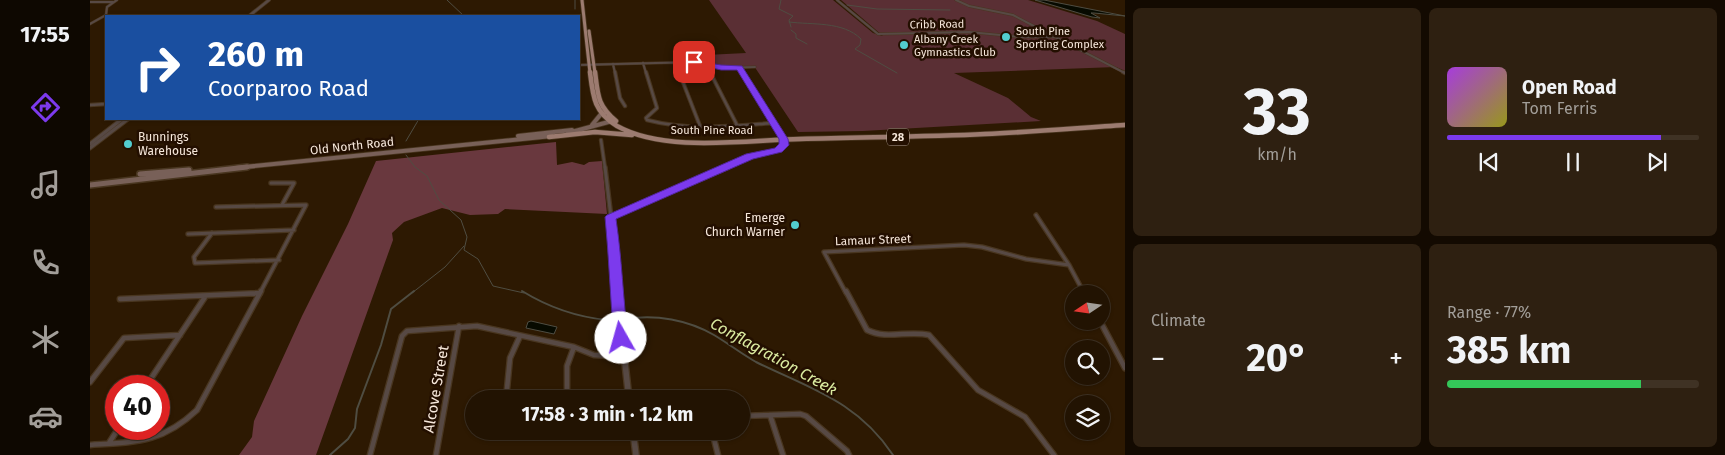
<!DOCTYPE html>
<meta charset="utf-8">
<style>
:root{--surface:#221302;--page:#2e2011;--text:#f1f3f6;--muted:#a29e99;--line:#3f3224;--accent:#7c3aed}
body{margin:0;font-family:"Fira Sans",sans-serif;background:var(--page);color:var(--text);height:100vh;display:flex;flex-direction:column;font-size:19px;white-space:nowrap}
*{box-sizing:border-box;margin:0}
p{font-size:16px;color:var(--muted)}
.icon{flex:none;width:28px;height:28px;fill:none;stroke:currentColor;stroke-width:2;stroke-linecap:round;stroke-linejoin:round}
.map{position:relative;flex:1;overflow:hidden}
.drawer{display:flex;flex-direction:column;gap:8px;padding:8px;background:#130a01;width:600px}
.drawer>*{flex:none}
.guide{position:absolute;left:15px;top:15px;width:475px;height:105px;border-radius:0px;box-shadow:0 1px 4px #0004,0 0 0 1px var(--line);background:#1a4fa0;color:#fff;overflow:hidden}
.needle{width:32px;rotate:257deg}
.buttons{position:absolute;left:975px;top:285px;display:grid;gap:10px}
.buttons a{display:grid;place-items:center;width:45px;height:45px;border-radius:50%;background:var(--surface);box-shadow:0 1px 4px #0004,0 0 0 1px var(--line);font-size:25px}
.speed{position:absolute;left:15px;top:375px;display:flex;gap:10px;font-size:25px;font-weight:700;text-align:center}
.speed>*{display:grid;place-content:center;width:65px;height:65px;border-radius:50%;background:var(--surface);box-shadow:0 1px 4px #0004,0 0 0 1px var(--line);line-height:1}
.speed .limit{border:8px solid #d22;background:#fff;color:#111}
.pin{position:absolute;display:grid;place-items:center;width:42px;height:42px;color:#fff;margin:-21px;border-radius:10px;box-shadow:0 2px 8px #0006}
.me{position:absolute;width:55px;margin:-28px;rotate:353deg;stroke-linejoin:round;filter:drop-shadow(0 0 4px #0008)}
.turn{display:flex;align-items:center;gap:18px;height:105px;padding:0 20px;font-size:22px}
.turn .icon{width:65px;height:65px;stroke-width:2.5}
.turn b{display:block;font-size:35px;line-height:42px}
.big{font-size:38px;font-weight:700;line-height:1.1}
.drawer .tile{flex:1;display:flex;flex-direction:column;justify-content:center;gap:8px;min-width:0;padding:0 18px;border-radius:8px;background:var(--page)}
.drawer .dial{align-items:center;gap:0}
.dial b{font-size:65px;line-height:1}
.song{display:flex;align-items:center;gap:15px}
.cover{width:60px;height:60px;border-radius:8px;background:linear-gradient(135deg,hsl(280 70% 55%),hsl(60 70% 35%))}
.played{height:5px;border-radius:2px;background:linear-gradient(90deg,var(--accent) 85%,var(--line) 85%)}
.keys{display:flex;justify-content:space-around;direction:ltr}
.heat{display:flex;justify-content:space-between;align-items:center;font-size:28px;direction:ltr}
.charge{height:8px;border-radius:4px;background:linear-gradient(90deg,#34c759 77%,var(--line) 0)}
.drawer .tiles{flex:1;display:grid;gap:8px;grid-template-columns:repeat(2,1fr)}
.trip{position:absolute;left:375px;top:390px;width:285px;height:50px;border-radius:25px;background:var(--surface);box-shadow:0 1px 4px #0004,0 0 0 1px var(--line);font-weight:700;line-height:50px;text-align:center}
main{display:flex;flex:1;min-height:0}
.dock{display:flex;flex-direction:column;width:90px;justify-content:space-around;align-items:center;background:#0e0801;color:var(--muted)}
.dock .icon{width:35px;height:35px}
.dock .current{color:var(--accent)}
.dock b{font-size:22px;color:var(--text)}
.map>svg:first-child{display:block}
</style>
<main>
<nav class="dock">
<b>17:55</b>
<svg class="icon current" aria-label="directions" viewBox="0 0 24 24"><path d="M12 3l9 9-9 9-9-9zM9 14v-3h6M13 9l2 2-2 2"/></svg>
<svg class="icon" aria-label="music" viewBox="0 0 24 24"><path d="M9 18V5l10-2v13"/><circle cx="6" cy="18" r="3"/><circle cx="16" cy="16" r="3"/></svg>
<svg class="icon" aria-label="phone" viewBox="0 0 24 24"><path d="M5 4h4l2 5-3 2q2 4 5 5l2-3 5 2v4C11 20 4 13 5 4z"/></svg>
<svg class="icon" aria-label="climate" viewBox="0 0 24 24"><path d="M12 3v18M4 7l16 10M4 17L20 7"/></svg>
<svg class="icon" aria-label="car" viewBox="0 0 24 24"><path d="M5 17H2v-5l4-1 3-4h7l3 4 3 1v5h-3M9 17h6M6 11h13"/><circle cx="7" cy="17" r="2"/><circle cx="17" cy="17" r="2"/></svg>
</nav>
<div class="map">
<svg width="1035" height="455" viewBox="0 0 1035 455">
<rect width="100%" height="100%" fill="#2d1902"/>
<!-- green -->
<path fill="#5a2f34" d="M619,0H743L783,33L793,36L751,0H938L1007,21L1035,34V71L1026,67L864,73L918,98L941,117L951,121L773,131L708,132L664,66L634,67L621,64L616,55L656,53Z"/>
<!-- forest -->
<path fill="#69383e" d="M466,142L467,165L482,162L494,165L499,162L512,161L517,214L415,209L408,214L380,215L352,208L314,222L302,233L303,240L226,455H149L162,437L164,421L212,316L258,224L286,161Z"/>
<!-- water -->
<path fill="#070a00" stroke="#4f4d42" d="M945,0H954L1035,16L1004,13H1001L1010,18L1002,17Z
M441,321L467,327L464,334L436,328L438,322Z"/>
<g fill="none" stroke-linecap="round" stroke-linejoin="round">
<!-- stream-far1 -->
<path stroke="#4f4d42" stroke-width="1" d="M357,0L374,16
M485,0V9
M691,0L689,9L703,16L699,20L701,27
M757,5L787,9L860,10
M699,22C722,25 753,21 771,39L770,45L765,49L807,73
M701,30L706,34V38L717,44
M316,141L329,119
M316,155L325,167L337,176L349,200L371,220L377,237L374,250L388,259L403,286L434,293
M322,293L355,267L374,246"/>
<!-- stream -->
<path stroke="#4f4d42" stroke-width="2" d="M432,291C458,307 487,317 517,320
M536,319C566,314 598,320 624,335C639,344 652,354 666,362C721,389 767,401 803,455
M240,455L258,439L265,428L267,409L291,345L301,309L324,291"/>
<!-- minor-far3 casing -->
<g stroke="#493620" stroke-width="3">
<path id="minor-far3" d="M747,0L788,34L879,32L931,37H960
M866,0L879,6L923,15L961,35
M0,2H23
M0,24L16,15L17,7L27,0
M965,35L969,38L959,36Z
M967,38L1035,73
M585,62L589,73
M553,63L556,73
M523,64L525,73
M489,65L604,62L631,68L665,67
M616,65L620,73
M649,67L653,73"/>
</g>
<!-- minor-far2 casing -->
<g stroke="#493620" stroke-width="4.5">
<path id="minor-far2" d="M525,72L530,98L535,106
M556,72L567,108L556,118L557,120C599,131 641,126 684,123
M589,72L610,126
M620,72L647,125
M652,72L692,136
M1033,72L1035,73
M0,105L16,104
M511,140L515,168"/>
</g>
<!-- minor-far1 casing -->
<g stroke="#493620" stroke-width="5.5">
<path id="minor-far1" d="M515,167L521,217
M181,183H204L192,205
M126,207L216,205L170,293
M946,215L979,265L994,293
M122,233L104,257L105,263L189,260
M98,234L204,230
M756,293L734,252L874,245L892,247L936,259L979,265"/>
</g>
<!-- minor casing -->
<g stroke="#493620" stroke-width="7">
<path id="minor" d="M756,291L777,330C797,340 818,330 839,335L888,390L935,417L964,455
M994,291L995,294
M30,299L170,293
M1010,321L1035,368
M0,382L34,338L90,335
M56,386L115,297
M416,399L420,358L430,336
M477,399V366L484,347
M680,415L693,455
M651,416L710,414L716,416L757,451L759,455
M622,431L628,455
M19,443L28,429
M0,445C46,442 72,443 107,410L171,291
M280,455L312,336L317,331L387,326L484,347L504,355L534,357
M346,455L369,326"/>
</g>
<!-- tertiary-far3 casing -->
<g stroke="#493620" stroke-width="4">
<path id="tertiary-far3" d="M159,16L179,0"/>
</g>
<!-- tertiary-far2 casing -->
<g stroke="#493620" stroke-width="5">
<path id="tertiary-far2" d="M0,144L32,119
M0,148L38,119
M634,168L660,157L689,150L694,145L693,139"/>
</g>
<!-- tertiary-far1 casing -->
<g stroke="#493620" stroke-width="7">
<path id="tertiary-far1" d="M527,293V270L521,217L637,167"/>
</g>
<!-- tertiary casing -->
<g stroke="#493620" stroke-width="8">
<path id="tertiary" d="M527,291L539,399
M543,431L546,455"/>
</g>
<!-- secondary-far1 casing -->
<g stroke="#493620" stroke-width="5.5">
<path id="secondary-far1" d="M502,125L511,114
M478,133L522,121
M428,136L482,130
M145,168L462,136"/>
</g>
<!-- secondary casing -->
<g stroke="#493620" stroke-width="8">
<path id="secondary" d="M50,174L99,170
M0,185L157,167"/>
</g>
<!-- trunk-far1 casing -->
<g stroke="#493620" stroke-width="4.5">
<path id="trunk-far1" d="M492,0L500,73
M499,31L505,73"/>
</g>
<!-- trunk casing -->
<g stroke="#493620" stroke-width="6">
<path id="trunk" d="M500,72C503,97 504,112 527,126C575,153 657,140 710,139C772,137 834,137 895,134C942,132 988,128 1035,125
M505,72C508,95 507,105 526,121
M459,137L505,132L542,135"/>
</g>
<!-- minor-far3 -->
<use href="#minor-far3" stroke="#574944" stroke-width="2"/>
<!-- minor-far2 -->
<use href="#minor-far2" stroke="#574944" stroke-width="2.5"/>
<!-- minor-far1 -->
<use href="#minor-far1" stroke="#574944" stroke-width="3"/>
<!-- minor -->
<use href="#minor" stroke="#574944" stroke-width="4.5"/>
<!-- tertiary-far3 -->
<use href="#tertiary-far3" stroke="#574944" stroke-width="2.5"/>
<!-- tertiary-far2 -->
<use href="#tertiary-far2" stroke="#574944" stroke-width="3"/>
<!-- tertiary-far1 -->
<use href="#tertiary-far1" stroke="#574944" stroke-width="4.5"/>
<!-- tertiary -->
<use href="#tertiary" stroke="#574944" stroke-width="5.5"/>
<!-- secondary-far1 -->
<use href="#secondary-far1" stroke="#786058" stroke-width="4"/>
<!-- secondary -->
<use href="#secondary" stroke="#786058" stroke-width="5"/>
<!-- trunk-far1 -->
<use href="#trunk-far1" stroke="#9c7b70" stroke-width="3"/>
<!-- trunk -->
<use href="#trunk" stroke="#9c7b70" stroke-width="4.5"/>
</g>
<!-- route -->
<path fill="#7c3aed" stroke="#51269a" d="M601,60L631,65L652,66L698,139L699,145L692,152L663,159L526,219C532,259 533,298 538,338L536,342L531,343L526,342L524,338C520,297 519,257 515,217L517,215L656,154L685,148L689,144V139L647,70H631L601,63Z"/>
<!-- markers -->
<g fill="#52cdcf" stroke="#230f00" stroke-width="2">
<circle cx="916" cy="37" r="5"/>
<circle cx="814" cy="45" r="5"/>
<circle cx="38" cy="144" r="5"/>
<circle cx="705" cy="225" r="5"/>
</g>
<g text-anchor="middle" stroke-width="5" stroke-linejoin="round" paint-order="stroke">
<!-- far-street labels -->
<g font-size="11" fill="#f7e8db" stroke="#230f00">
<text transform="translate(847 24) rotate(-1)" y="4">Cribb Road</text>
<text x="622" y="134">South Pine Road</text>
</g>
<!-- far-poi labels -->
<g font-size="11" fill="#f7e8db" stroke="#230f00" text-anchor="start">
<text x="926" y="35">South Pine<tspan x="926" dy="13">Sporting Complex</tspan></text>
<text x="824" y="43">Albany Creek<tspan x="824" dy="13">Gymnastics Club</tspan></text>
</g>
<!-- shield labels -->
<rect fill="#230f00" stroke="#b7a799" stroke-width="1" x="797" y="128.5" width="22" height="17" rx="4"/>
<g font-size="11" font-weight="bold" fill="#f7e8db">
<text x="808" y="141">28</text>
</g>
<!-- poi labels -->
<g font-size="12" fill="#f7e8db" stroke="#230f00" text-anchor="start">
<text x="48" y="141">Bunnings<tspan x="48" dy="14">Warehouse</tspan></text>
<text x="695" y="222" text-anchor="end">Emerge<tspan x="695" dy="14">Church Warner</tspan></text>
</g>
<!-- street labels -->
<g font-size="12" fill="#f7e8db" stroke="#230f00">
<text transform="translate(262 146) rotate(-6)" y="4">Old North Road</text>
<text transform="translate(783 240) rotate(-2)" y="4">Lamaur Street</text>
</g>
<!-- near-street labels -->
<g font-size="15" fill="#f7e8db" stroke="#230f00">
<text transform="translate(346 389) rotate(-80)" y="5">Alcove Street</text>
</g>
<!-- near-water labels -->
<g font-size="16" font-style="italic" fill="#dbeba0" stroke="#230f00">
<text transform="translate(684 356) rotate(29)" y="6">Conflagration Creek</text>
</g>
</g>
</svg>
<div class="buttons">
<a><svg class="needle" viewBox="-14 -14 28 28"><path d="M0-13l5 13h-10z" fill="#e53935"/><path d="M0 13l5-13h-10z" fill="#a29e99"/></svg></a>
<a><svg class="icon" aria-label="search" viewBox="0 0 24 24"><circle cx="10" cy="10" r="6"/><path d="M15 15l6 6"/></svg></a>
<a><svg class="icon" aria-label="layers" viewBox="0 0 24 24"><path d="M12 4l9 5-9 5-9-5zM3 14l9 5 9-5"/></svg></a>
</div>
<div class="speed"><div class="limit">40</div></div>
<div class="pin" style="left:604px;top:62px;background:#d93025"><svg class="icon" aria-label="arrive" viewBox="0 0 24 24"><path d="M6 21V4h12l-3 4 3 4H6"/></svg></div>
<svg class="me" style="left:531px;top:338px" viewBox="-20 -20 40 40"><circle r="19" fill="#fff"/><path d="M0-13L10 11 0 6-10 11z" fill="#7c3aed"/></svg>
<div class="trip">17:58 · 3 min · 1.2 km</div>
<div class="guide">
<div class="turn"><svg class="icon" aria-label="right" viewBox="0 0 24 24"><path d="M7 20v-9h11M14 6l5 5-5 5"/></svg><div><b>260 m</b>Coorparoo Road</div></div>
</div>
</div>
<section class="drawer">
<div class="tiles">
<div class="tile dial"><b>33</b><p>km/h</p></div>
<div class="tile">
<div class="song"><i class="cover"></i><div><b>Open Road</b><p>Tom Ferris</p></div></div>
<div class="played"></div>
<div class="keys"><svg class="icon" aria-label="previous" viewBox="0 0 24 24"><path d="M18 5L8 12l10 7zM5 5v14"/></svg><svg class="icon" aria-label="pause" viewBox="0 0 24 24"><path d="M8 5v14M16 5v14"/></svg><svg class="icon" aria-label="next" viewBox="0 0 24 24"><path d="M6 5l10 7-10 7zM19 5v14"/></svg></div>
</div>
<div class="tile"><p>Climate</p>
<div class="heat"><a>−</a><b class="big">20°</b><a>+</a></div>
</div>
<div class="tile"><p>Range · 77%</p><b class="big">385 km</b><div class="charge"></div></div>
</div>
</section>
</main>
